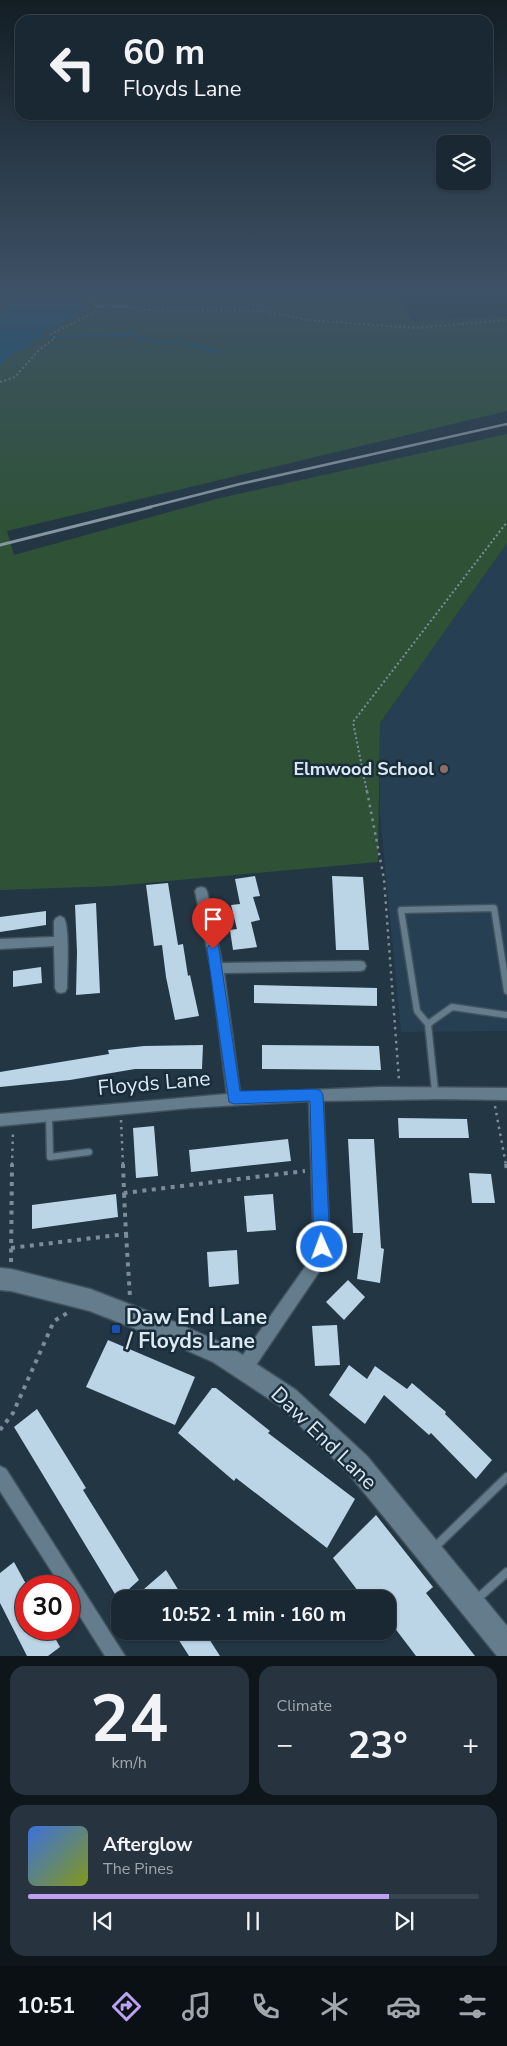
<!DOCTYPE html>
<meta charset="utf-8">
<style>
:root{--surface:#1a2833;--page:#27343f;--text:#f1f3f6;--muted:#9fa6ac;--line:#38444e;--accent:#bca0f2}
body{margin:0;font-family:"Nunito Sans",sans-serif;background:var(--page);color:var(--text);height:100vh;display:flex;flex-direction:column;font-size:19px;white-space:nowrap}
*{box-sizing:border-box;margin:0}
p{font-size:16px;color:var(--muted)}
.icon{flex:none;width:28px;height:28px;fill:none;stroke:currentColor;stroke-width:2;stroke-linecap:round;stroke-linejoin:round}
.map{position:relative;height:1656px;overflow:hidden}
.panel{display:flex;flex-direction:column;gap:10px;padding:10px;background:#0e161c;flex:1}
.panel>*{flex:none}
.hud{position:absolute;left:15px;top:15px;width:478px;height:105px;border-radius:15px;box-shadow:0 1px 4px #0004,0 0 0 1px var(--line);background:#1a2833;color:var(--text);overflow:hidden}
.controls{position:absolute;left:436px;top:135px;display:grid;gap:10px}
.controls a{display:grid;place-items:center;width:55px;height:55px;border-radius:10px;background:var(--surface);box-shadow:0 1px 4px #0004,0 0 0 1px var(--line);font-size:25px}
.speed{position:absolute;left:15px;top:1575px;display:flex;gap:10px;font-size:25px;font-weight:700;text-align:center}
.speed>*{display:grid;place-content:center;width:65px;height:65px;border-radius:50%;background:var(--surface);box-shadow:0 1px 4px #0004,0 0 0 1px var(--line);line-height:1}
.speed .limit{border:8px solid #d22;background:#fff;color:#111}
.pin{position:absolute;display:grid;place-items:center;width:42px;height:42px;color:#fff;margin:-51px -21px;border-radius:50% 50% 50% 0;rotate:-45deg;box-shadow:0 0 5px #0007}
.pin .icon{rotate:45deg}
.me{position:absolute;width:55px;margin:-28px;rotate:358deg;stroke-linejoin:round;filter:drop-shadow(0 0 4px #0008)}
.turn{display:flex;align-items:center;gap:18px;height:105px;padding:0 25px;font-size:22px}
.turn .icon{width:65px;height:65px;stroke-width:2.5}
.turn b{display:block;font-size:35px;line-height:42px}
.big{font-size:38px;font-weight:700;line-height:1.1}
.panel .card{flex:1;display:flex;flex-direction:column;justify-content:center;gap:8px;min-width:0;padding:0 18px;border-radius:15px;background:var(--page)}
.panel .dial{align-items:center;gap:0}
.dial b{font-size:65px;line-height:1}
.song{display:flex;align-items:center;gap:15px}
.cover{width:60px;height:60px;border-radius:8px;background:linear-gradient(135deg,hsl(220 70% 55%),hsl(70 70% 35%))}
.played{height:5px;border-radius:2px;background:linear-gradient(90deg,var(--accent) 80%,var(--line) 80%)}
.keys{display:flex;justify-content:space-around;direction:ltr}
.heat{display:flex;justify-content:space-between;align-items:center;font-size:28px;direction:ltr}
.panel .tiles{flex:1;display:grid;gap:10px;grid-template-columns:1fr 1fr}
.card:last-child{grid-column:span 2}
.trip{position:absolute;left:111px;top:1590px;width:285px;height:50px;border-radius:15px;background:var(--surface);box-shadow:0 1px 4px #0004,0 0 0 1px var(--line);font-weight:700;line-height:50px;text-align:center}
.tab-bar{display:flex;height:80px;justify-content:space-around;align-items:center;background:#0a1014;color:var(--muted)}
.tab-bar .icon{width:35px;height:35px}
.tab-bar .active{color:var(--accent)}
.tab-bar b{font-size:22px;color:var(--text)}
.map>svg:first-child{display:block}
</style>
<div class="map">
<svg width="507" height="1656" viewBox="0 0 507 1656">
<rect width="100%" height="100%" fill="#223644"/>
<!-- built -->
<path fill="#263f52" d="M507,543V1031L401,1032L380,815V723Z"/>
<!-- green -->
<path fill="#2f5237" d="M0,291H396L413,321L507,316V411L7,531L14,555L216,499L507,434V543L380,723L378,862L113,886L0,890Z"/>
<!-- water -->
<path fill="#09567e" d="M9,291H74L84,308L78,316L44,331L43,337L31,341L29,347L10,355L0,367V313L10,307L8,302L0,300V295Z"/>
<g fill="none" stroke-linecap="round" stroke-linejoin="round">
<!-- stream -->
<path stroke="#09567e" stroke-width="2.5" d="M43,337L131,335L152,341L179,342L219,352"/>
</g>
<!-- building -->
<path fill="#bbd4e6" d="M255,876L260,896L253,897L260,920L251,922L257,947L233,950L230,930L237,929L231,905L240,904L235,879Z
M332,876L363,877L369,950H336Z
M168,883L178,945L183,944L188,976L190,975L199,1016L175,1020L166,977L162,945L154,946L146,885Z
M96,903L100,993L76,995L77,952L75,905Z
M46,911V925L0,932V917Z
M41,967L42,983L13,987V971Z
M254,985L377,988V1006L254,1003Z
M203,1045L202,1069H135L70,1080L0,1087V1072L109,1054L108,1050L144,1046Z
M262,1045L379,1046L381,1070L262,1069Z
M398,1118L467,1119L469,1138H399Z
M154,1126L158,1176L136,1178L133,1128Z
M288,1139L291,1161L191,1172L189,1150Z
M348,1139H374L381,1248L384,1249L380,1283L357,1279L363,1233H353Z
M469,1173L491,1174L495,1203H472Z
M116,1194L118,1217L32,1229V1205Z
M273,1194L276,1230L247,1232L244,1196Z
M237,1250L239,1284L209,1287L207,1252Z
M348,1280L365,1297L344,1320L326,1302Z
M337,1325L340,1365L315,1366L312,1326Z
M108,1340L195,1377L175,1425L86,1387Z
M349,1365L367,1379L375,1366L407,1389L412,1383L446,1412L445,1414L492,1460L476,1479L431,1433L429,1435L384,1395L365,1424L329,1395Z
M212,1388H216L270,1431L268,1433L355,1499L327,1548L236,1478L234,1481L178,1433Z
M37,1409L86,1488L83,1490L139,1580L118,1599L14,1427Z
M376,1515L433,1587L426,1593L475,1656H416L394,1627L388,1634V1599H364L333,1558Z
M14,1562L26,1584V1629H50L60,1647L48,1656H27L0,1603V1573Z
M166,1570L184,1599H150L144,1589Z
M173,1631H204L220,1656H189Z"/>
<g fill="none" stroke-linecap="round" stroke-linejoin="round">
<!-- lane-far1 casing -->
<g stroke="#40525e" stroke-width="9">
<path id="lane-far1" d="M428,1024L452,1007L507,1015
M435,1091L428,1024L417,1011L401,910L494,908L507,991
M49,1115L50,1157L89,1152"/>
</g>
<!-- lane casing -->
<g stroke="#40525e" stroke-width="11">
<path id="lane" d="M435,1547L507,1477
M477,1599L507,1572"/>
</g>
<!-- street casing -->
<g stroke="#40525e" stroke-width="3">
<path id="street" d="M201,887L205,888L207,891L222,963L360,961L364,962L366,966L364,970L360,971L224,973L240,1093L380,1087L507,1088V1100L443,1099L323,1101L330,1247L321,1269L250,1374L244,1376L238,1374L236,1368L238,1362L310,1260L314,1247L309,1101L190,1108L0,1126V1114L227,1094L211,968L195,891L197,888Z
M60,916L64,918C70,929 67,972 67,988L65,992L61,993L57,992L55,988L54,946L0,949V939L54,937V921L56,918Z
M0,1466L6,1469L125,1656H105L69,1599V1586H61L0,1491Z"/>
</g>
<!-- secondary casing -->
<g stroke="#40525e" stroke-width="3">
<path id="secondary" d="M0,1268L11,1269L90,1289L168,1319L229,1346L296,1390L367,1456L507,1626V1656H497L349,1474L280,1406L213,1362L156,1337L90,1311L11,1291L0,1290Z"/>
</g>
<!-- path-far2 -->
<path stroke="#7c8c99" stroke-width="2" stroke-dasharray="2 2.5" stroke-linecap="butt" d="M88,291L96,305
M0,294L7,291
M0,382L15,377L39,350L55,338L51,334L91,314L96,310L97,306H123L138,310L264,311L307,320L416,328L507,320
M367,792L353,722L507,522"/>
<!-- path-far1 -->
<path stroke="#7c8c99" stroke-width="2.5" stroke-dasharray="2.5 4.5" stroke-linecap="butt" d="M367,791L384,879L399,1080
M495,1106L506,1165
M121,1120L123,1165
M12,1165L13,1130"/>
<!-- path -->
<path stroke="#7c8c99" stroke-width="4" stroke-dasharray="4 5.5" stroke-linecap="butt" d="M123,1164L124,1193L305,1171
M506,1164L507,1171
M126,1234L130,1297
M11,1248L126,1234L124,1193
M11,1262L12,1164
M0,1430L13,1413L54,1321L69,1312"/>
<!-- lane-far1 -->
<use href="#lane-far1" stroke="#657c8c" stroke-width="6"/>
<!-- lane -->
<use href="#lane" stroke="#657c8c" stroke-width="8"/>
<!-- street -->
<use href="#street" fill="#657c8c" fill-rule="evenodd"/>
<!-- secondary -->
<use href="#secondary" fill="#657c8c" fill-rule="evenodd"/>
<!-- rail-far1 -->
<path stroke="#8696a1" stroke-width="2.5" d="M146,508L240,484L507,424"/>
<!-- rail -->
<path stroke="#8696a1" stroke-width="3" d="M0,545L151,507"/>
</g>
<!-- sky -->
<linearGradient id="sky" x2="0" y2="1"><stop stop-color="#131e25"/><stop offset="0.56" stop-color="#3e5267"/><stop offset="1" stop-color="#3e5267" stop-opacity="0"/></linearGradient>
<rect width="507" height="523" fill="url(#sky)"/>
<!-- route -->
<path fill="#1a73e8" stroke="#114b97" d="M213,944L218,945L219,949L240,1091L316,1089L321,1091L323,1095L330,1247L327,1252L322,1255L316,1252L314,1247L310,1101L234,1104L229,1102L207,949L209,945Z"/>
<!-- markers -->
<circle fill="#8d6e63" stroke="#182c3a" stroke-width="2" cx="444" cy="769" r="5"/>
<rect fill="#1a4fb4" stroke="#182c3a" stroke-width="2" x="111" y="1324" width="10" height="10" rx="2.5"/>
<g text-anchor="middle" stroke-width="5" stroke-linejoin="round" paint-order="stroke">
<!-- poi labels -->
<g font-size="18" font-weight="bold" fill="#dce8f2" stroke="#182c3a" text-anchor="end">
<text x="434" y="775">Elmwood School</text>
</g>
<!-- near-street labels -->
<g font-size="21" fill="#dce8f2" stroke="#182c3a">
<text transform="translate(154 1083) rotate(-5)" y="7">Floyds Lane</text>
<text transform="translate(324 1438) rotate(44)" y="7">Daw End Lane</text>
</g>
<!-- near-poi labels -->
<g font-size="21" font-weight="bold" fill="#dce8f2" stroke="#182c3a" text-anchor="start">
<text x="126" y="1324">Daw End Lane<tspan x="126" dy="24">/ Floyds Lane</tspan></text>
</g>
</g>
</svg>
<div class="controls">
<a><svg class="icon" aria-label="layers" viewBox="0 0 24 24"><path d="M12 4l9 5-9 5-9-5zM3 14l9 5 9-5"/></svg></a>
</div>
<div class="speed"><div class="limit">30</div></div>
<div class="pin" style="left:213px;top:949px;background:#d93025"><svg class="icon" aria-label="arrive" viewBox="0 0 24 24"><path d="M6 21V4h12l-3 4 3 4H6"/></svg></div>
<svg class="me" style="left:322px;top:1247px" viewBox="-20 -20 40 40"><circle r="17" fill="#1a73e8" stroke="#fff" stroke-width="3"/><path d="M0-11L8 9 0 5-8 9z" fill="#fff"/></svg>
<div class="trip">10:52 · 1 min · 160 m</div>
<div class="hud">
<div class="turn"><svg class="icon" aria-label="left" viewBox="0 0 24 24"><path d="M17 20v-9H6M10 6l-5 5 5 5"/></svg><div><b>60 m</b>Floyds Lane</div></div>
</div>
</div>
<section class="panel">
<div class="tiles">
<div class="card dial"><b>24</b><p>km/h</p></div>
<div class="card"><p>Climate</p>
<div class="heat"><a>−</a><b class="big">23°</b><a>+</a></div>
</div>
<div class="card">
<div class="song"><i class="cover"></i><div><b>Afterglow</b><p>The Pines</p></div></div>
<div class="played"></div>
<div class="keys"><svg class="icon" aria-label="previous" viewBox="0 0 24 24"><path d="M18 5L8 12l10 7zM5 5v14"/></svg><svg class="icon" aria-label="pause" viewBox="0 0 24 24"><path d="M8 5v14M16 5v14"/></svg><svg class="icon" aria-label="next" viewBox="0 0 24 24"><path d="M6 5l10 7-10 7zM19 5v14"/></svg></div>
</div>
</div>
</section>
<nav class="tab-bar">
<b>10:51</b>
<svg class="icon active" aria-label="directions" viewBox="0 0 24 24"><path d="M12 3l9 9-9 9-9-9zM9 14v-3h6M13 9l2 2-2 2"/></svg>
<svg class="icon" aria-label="music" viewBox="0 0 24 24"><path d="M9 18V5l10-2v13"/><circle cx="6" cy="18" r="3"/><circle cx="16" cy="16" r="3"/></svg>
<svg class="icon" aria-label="phone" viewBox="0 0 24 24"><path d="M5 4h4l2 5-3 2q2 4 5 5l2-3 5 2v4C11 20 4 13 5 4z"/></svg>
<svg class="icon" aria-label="climate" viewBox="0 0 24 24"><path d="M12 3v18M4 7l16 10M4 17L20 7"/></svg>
<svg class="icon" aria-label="car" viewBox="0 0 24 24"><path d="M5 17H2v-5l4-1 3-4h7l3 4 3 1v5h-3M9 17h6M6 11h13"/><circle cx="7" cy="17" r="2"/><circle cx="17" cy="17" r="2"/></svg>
<svg class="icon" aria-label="filters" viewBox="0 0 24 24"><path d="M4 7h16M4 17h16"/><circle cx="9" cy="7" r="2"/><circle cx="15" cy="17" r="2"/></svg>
</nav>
